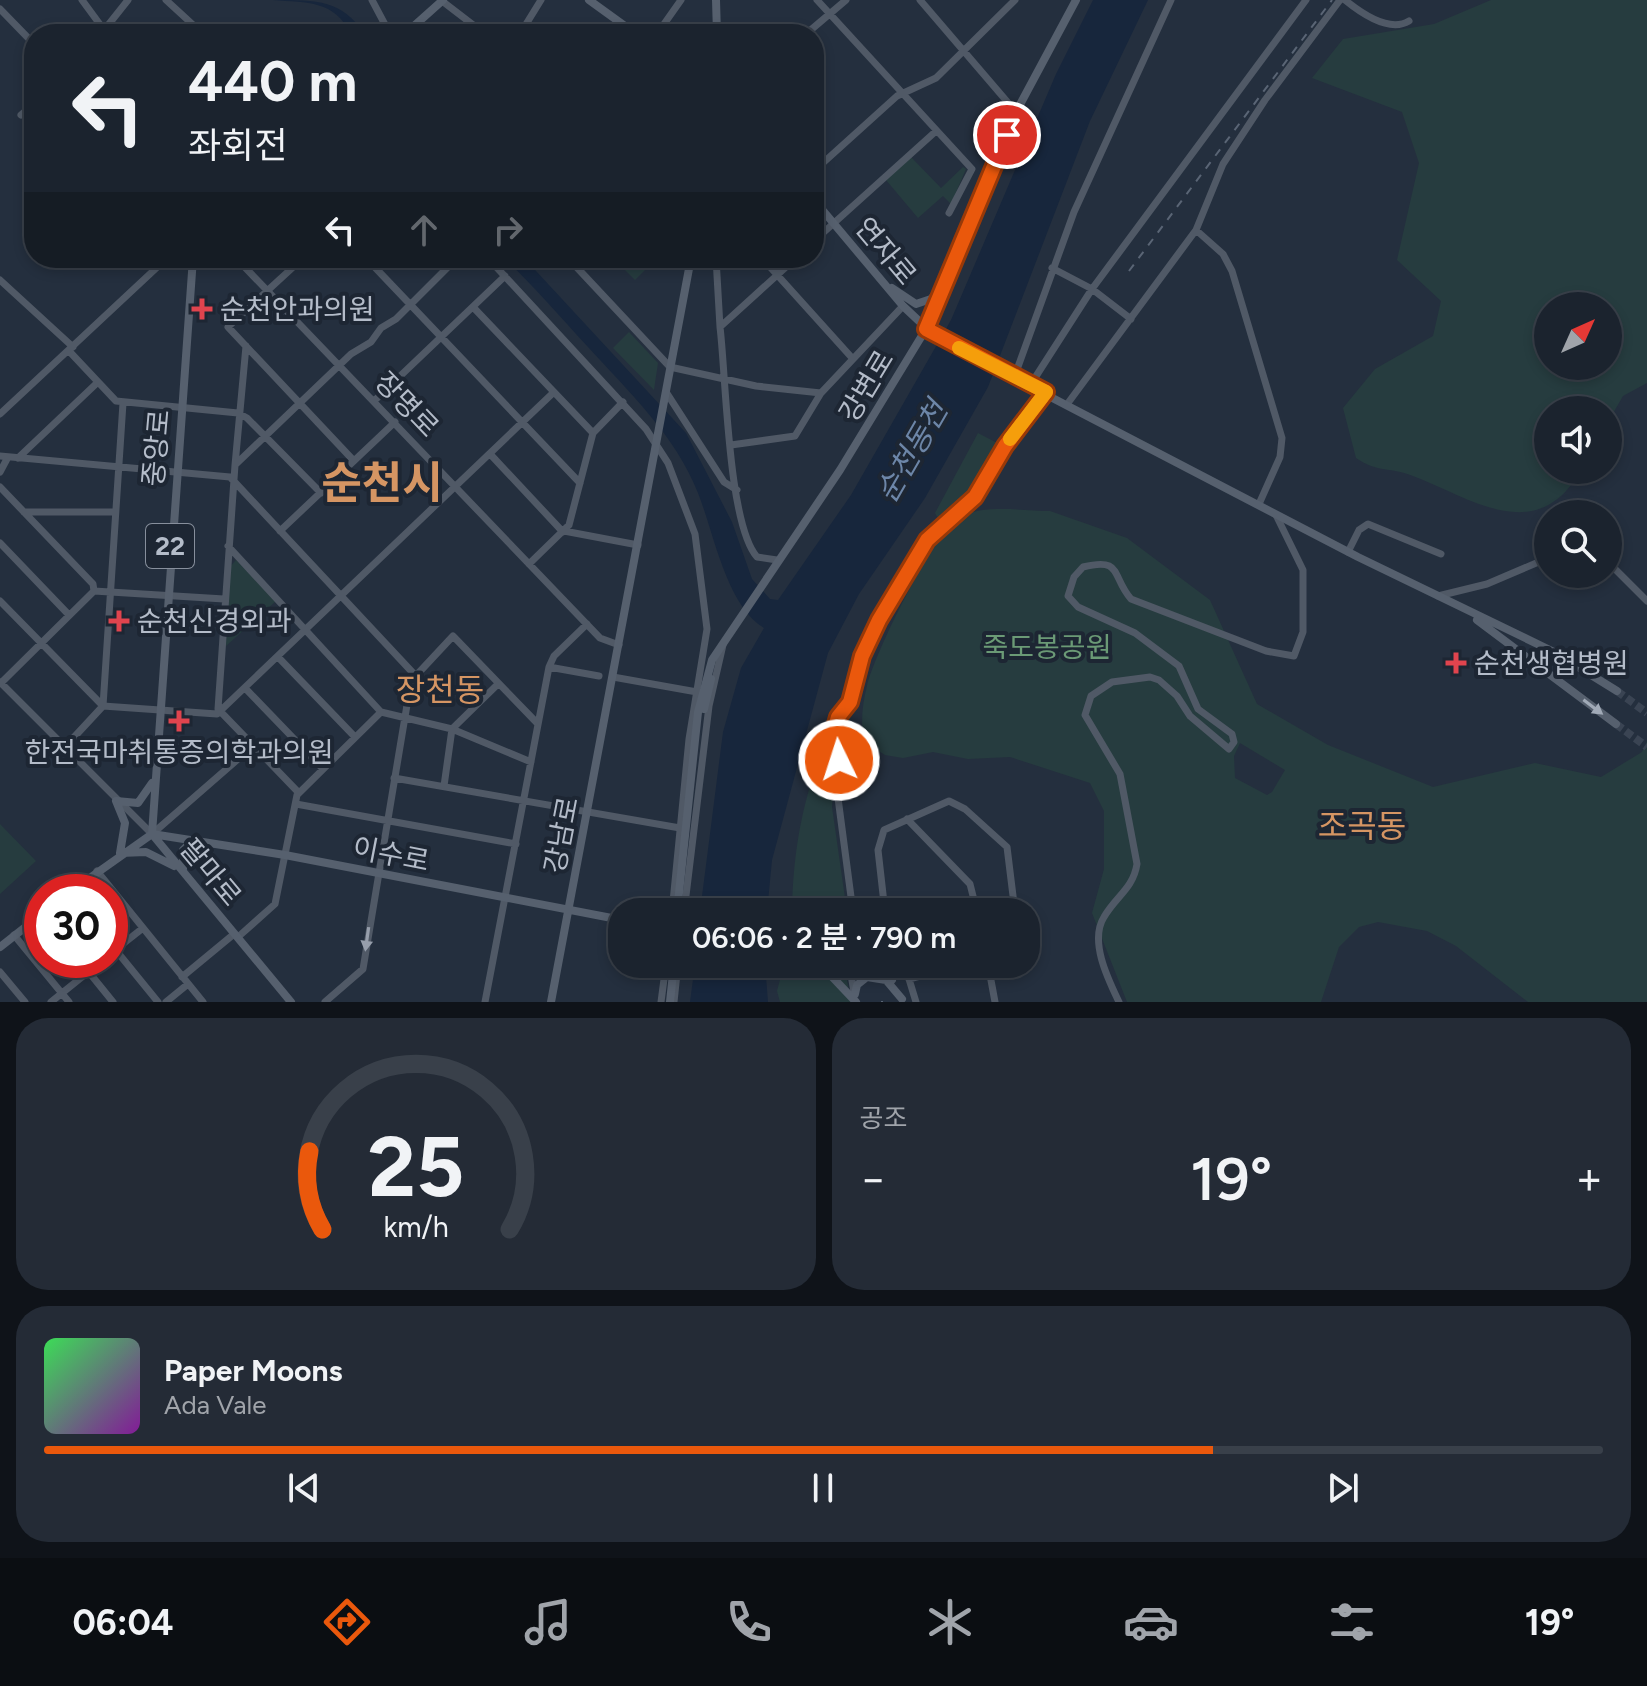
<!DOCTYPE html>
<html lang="ko">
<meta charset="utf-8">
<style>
:root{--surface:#1b232e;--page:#242b36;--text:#f1f3f6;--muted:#a0a4aa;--line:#39404a;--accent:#ea580c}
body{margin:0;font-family:Figtree,"Noto Sans KR",sans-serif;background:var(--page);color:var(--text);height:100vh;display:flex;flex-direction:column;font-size:30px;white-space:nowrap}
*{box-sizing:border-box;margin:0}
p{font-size:26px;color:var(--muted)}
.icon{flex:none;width:44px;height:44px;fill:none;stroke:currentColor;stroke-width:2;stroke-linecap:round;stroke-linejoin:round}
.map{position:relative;height:1002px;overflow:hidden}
.side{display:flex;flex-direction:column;gap:16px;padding:16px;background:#0f1319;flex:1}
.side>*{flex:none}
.hud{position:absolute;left:24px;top:24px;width:800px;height:244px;border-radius:32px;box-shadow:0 4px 12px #0003,0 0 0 2px var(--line);background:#1b232e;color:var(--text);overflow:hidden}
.needle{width:52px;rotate:45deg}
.controls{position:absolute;left:1534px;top:292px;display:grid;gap:16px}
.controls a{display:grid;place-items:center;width:88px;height:88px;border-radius:50%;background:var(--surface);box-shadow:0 4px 12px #0003,0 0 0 2px var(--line);font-size:40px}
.speed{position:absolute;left:24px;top:874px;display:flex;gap:16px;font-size:40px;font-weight:700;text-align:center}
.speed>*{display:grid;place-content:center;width:104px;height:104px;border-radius:50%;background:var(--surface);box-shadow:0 4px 12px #0003,0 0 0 2px var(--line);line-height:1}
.speed .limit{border:12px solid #d22;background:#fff;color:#111}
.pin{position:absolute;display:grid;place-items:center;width:68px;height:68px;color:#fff;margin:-34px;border:4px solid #fff;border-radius:50%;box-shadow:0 2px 8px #0007}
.me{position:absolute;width:88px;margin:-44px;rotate:356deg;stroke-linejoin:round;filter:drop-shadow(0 0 6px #0008)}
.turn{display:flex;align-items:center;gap:28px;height:168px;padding:0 32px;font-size:36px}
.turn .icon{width:104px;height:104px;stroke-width:2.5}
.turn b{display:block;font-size:56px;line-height:68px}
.lanes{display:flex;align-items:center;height:76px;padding:0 32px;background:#0003;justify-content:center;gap:40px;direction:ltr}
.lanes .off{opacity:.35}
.big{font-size:60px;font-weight:600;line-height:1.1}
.side .widget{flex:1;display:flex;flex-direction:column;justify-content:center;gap:12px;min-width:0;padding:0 28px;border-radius:32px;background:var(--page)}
.side .dial{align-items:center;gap:0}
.dial svg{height:208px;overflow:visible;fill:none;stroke:var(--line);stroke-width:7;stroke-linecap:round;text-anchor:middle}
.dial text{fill:var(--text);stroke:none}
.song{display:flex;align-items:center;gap:24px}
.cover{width:96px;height:96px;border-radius:12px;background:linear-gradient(135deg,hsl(130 70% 55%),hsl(290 70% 35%))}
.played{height:8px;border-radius:4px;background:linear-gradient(90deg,var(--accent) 75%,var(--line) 75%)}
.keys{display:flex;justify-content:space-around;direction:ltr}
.heat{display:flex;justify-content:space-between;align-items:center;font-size:44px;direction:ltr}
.side .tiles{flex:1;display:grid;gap:16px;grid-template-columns:1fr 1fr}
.widget:last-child{grid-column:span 2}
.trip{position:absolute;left:608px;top:898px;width:432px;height:80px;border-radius:32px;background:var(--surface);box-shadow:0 4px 12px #0003,0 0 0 2px var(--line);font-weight:600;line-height:80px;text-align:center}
.menu{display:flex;height:128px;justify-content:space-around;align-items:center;background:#0b0e12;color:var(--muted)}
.menu .icon{width:56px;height:56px}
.menu .active{color:var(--accent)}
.menu b{font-size:36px;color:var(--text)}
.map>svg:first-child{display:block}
</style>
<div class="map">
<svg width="1647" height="1002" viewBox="0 0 1647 1002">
<rect width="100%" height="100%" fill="#242f3e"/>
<!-- green -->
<path fill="#263c3f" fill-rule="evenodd" d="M1491,0H1647V383L1623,396L1608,422V410H1548V470H1581C1537,548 1471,498 1413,476C1391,467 1378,473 1356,458L1343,408L1375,369L1433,336L1441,301L1397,260L1419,163L1402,112L1312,78L1343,39L1434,24ZM1548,306H1608V366H1548Z
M911,157L941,188L963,167L966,169L951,204L943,196L918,218L886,180Z
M613,258H657L635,280Z
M629,332L658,363L654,390L613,348Z
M978,433L1001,445C987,472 970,511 940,522L935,513Z
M1050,511L1127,538L1210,600L1257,704L1328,745L1433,787L1535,763L1601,777L1642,752L1647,741V1002H1528L1456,946L1427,931L1378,922L1359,927L1339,947L1321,1002H1127L1092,913L1104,869V811L1090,783L1010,757L968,759L933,752L903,758L885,755L863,741C861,721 862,705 867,686C874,655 934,531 960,517C984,504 1024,511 1050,511ZM1240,743L1285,770L1272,792L1267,795L1235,778L1234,756Z
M236,560L276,601L226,646L229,568Z
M821,753L836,754L832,807L847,912H792C793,855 801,807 821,753Z
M0,824L36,861L0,894Z
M784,964H844L851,1002H780L777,991Z"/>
<!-- water -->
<path fill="#17263c" d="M273,0C319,0 341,0 365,34H351C334,0 308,3 273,0Z
M1093,0H1148L1090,121L988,387L925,498L859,594L828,653L772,860L767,912H700L723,732L741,668L764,628C726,605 714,533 698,493C676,436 628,391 588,347C560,317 534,286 504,258H524L686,433L732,522L752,579L770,599L778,600L851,495L951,320L1056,74Z
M695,964H765L768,1002H690Z"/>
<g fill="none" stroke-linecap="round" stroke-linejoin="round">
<!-- major-tunnel -->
<path stroke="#3a4453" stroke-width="8" stroke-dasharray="8 4" stroke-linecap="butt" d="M1617,691L1647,713
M1616,724L1647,747"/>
<!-- minor -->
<path stroke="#505966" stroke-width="7" d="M82,0L107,34
M166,0L203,34
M372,0L390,34
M817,0L972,169L949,213
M920,0L1016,112
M1345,0C1361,13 1389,33 1409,21
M442,1L485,34
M0,9L34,44
M101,34L128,0
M520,34L541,0
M657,34L681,0
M806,34L846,0
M21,115L34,104
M814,171L897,96L936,78L1015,0
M1196,230L1223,254L1232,271L1282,438L1280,457L1259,504
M814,241L935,132
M236,258L600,638L619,645
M303,258L228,327L354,461
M366,258L580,483
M488,258L646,429L668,463L695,534L707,629L689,739L672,912
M568,258L670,367L756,386L821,393L903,306
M716,258L720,327
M762,258L853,359
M1052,268L1092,289L1131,319
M0,280L73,347
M473,307L593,433
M69,351L116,401L238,413L247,418L321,493
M1015,375L1074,212L1171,0
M1031,384L1092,289L1306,0
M666,392L724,482L737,490
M374,401L505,276
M1068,403L1196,230L1223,164L1265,100L1340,0
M0,414L167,258
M731,445L795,436L821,393
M491,455L563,532
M0,456L230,477L414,674
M18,458L98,382
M235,465L246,346
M0,472L8,457
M0,487L93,584L94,591
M24,512H115
M280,531L395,422
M564,531L638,545
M0,543L69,615
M228,546L381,712L452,729L531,762
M1348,552L1359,530L1368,524L1441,554
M777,560L757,557C728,524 726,376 720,327L796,258
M1608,562L1647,601
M529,564L569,525L593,433L623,402
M94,591L224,599
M1438,596L1487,584L1548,558
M0,601L103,706L217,714L554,392
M278,657L355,737
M549,667L599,676
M613,677L697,692
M0,682L152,834L253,746
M1,683L94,591
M245,688L323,769
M64,748L103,706L123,403
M394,778L680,828
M444,786L452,729L498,684
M299,793L218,709L235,465L351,354L371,342L381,328L396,319L457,258
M296,804L516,844
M907,819L970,884L977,912
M97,871L203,1002
M684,912L709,706L723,645
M853,912L838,798L839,760L834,731L838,717L850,702L865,648L924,544L975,497L1005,446L1046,392
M885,912L878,850L884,830L949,801L965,809L1007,847L1015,912
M14,935L69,1002
M238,937L275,904L297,795L381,712
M110,943L158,1002
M110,954L143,928
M79,960L113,1002
M849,964L854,992
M896,964L909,979L916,1002
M988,964L995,1002
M0,972L25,1002
M182,977L234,934
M909,979L965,964
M51,1002L103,960
M166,1002L188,984
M325,1002L363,969L411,681L453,636L538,724
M485,1002L549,667L554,656L587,624
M661,1002L666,964
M674,1002L678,964
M1119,1002C1108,979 1089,941 1104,917C1116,896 1133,889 1137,864L1120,774L1085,715L1091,696L1112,682L1150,677L1159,680L1177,696L1190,716L1229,749L1234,742L1232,734L1198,709L1179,666L1135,633L1078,607L1068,596L1074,577L1083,567C1123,557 1111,576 1131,599L1266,651L1294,656L1303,632V570L1276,515"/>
<!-- major -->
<path stroke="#56606e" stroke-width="8" d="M589,0L636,34
M716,0L717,34
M405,34L443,0
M814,200L903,306L937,338L1358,557L1554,652L1617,691
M892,288L916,304L931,299L940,289
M1477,620L1616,724
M704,709L711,679
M152,834L193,258
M152,834L285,855L622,920
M152,834L291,1002
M120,853L125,823L116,801L138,803L152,783
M120,853L146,852L174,866
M183,869V850L193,840
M70,892L152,834
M677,912L698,712L712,660L840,470L926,329L1016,112L1076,0
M0,947L42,914
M820,964L856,1002
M865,964L892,980
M855,994L857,985L867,977L886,980L902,999
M551,1002L691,258
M670,1002L674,964"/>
<!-- rail -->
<path stroke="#5a6575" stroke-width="2" stroke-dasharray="8 8" stroke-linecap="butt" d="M1129,271L1332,0
M882,1001V1002"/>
</g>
<!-- one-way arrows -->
<defs><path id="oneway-solid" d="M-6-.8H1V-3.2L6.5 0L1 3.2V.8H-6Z" transform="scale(2)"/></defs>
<use fill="#a1aab7" href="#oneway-solid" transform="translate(1593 707) rotate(37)"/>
<use fill="#969eab" href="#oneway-solid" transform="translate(367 939) rotate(98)"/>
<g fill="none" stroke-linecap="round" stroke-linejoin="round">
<!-- route casing -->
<g stroke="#983908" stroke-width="20">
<path id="route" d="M839,760L834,731L838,717L850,702L862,656L879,620L927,540L975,497L1005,446L1046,392L926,329L1007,135"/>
</g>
<!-- route -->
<use href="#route" stroke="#ea580c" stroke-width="14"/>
<!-- slow -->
<path stroke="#f59e0b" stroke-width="14" d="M959,348L1046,392L1010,439"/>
</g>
<!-- markers -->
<g fill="#e0444e" stroke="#1d2633" stroke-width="3">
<path d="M198 297h8v8h8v8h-8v8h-8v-8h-8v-8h8z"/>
<path d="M115 609h8v8h8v8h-8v8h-8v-8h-8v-8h8z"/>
<path d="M1452 651h8v8h8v8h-8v8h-8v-8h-8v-8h8z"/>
<path d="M175 709h8v8h8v8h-8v8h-8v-8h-8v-8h8z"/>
</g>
<g text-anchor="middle" stroke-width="8" stroke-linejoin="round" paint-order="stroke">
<!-- shield labels -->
<rect fill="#1d2633" stroke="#878f9c" stroke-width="2" x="146" y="524" width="48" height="44" rx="6"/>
<g font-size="26" font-weight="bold" fill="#b4bcc9">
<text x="170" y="555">22</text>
</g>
<!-- street labels -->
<g font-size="28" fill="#b4bcc9" stroke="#1d2633">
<text transform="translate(886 251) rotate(50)" y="10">연자로</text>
<text transform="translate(866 386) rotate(-59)" y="10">강변로</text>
<text transform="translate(407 404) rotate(46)" y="10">장명로</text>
<text transform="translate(156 448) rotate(-85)" y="10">중앙로</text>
<text transform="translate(561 835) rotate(-79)" y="10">강남로</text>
<text transform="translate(391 854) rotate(11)" y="10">이수로</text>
<text transform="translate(211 872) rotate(50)" y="10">팔마로</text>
</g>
<!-- poi labels -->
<g font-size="28" fill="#b4bcc9" stroke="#1d2633" text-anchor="start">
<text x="220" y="319">순천안과의원</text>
<text x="137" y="631">순천신경외과</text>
<text x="1474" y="673">순천생협병원</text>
<text x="179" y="762" text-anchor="middle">한전국마취통증의학과의원</text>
</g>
<!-- park labels -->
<g font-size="28" fill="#6b9a76" stroke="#1d2633">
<text x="1047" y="657">죽도봉공원</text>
</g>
<!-- water labels -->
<g font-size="30" font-style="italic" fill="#6d86a8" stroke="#1d2633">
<text transform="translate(912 452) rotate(-60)" y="10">순천동천</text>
</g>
<!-- quarter labels -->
<g font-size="32" fill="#d59563" stroke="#1d2633">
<text x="440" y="701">장천동</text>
<text x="1362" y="837">조곡동</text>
</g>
<!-- town labels -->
<g font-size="44" font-weight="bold" fill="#d59563" stroke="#1d2633">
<text x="382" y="498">순천시</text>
</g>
</g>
</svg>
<div class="controls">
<a><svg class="needle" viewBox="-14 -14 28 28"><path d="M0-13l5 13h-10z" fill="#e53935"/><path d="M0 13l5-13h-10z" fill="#a0a4aa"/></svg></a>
<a><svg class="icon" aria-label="sound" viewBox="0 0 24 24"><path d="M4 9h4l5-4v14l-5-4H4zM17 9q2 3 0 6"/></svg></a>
<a><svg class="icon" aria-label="search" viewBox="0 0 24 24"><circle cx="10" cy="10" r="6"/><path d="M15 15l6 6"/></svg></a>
</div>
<div class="speed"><div class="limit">30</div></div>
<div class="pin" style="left:1007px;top:135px;background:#d93025"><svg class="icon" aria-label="arrive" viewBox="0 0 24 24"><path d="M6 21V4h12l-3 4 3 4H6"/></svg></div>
<svg class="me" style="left:839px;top:760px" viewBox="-20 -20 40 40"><circle r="17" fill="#ea580c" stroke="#fff" stroke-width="3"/><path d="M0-11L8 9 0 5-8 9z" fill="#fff"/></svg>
<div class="trip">06:06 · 2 분 · 790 m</div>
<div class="hud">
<div class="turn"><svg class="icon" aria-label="left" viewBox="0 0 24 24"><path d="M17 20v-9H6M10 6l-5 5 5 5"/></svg><div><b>440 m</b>좌회전</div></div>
<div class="lanes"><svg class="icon" aria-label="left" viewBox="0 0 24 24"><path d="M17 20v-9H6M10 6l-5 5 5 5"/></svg><svg class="icon off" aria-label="ahead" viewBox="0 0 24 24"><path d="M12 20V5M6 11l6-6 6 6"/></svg><svg class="icon off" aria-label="right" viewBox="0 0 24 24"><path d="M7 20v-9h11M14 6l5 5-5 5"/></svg></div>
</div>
</div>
<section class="side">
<div class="tiles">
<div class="widget dial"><svg viewBox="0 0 100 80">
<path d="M14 69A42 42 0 1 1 86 69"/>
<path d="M14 69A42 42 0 0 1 9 39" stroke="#ea580c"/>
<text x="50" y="56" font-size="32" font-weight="700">25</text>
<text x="50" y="72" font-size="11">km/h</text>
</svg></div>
<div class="widget"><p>공조</p>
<div class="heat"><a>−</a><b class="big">19°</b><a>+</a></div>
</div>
<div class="widget">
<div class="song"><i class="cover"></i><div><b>Paper Moons</b><p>Ada Vale</p></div></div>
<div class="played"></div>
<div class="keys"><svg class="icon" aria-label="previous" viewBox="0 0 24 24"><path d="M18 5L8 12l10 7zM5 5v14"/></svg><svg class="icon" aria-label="pause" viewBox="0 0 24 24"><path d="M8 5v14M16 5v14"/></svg><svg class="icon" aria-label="next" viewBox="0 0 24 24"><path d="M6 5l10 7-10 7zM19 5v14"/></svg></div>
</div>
</div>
</section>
<nav class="menu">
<b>06:04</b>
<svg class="icon active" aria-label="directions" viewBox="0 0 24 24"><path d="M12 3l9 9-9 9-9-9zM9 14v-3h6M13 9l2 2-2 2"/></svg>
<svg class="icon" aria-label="music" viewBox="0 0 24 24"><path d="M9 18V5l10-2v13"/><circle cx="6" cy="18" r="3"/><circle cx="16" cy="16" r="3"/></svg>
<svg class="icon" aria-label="phone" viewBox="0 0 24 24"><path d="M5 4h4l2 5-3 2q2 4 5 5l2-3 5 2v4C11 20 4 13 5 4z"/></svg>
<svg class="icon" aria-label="climate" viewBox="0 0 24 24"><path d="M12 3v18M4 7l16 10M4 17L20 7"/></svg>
<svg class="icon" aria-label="car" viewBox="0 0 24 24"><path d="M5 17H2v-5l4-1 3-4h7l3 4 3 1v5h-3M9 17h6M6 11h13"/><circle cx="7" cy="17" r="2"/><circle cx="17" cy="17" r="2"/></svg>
<svg class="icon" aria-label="filters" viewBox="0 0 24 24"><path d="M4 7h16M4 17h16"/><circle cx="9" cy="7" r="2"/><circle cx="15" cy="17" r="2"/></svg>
<b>19°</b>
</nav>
